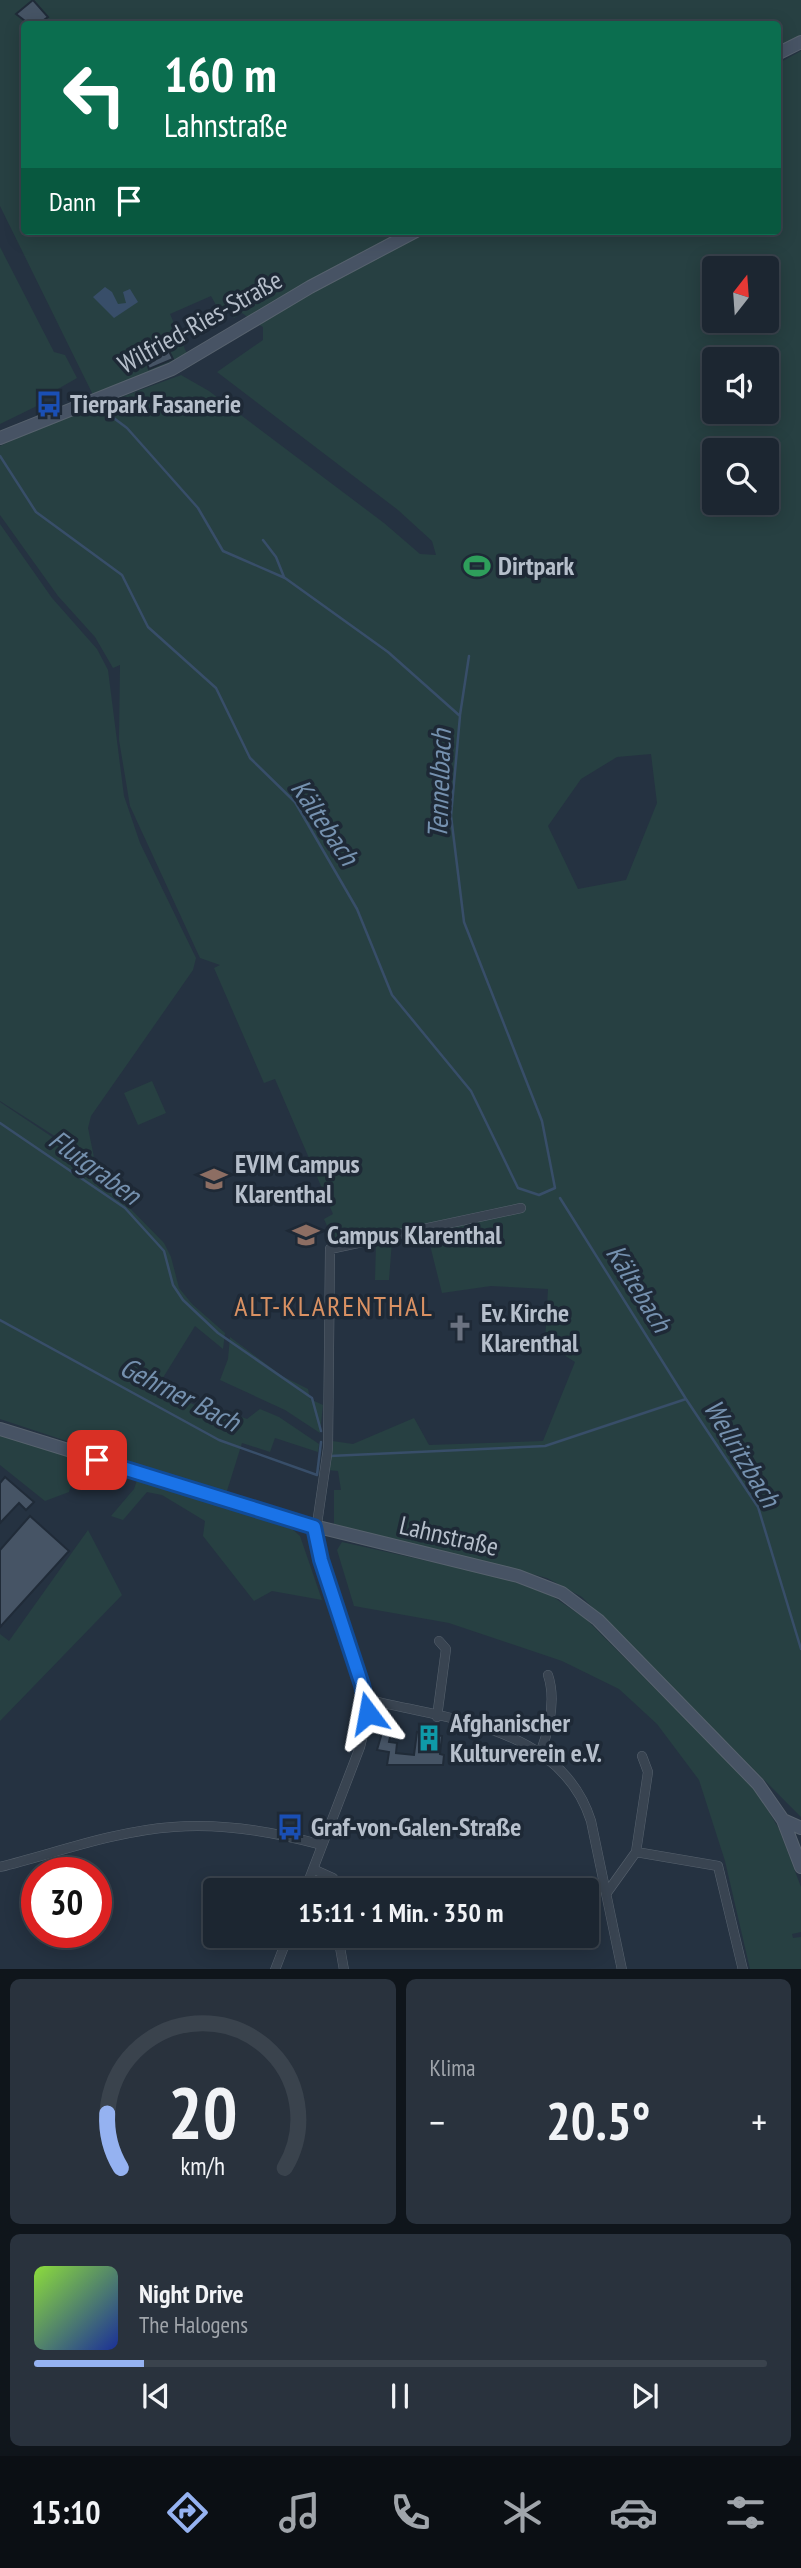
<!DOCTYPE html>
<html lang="de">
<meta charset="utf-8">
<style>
:root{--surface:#1c2631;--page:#29323d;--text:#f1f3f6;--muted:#a0a5ab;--line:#3a434d;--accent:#95b2f1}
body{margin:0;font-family:"PT Sans Narrow",sans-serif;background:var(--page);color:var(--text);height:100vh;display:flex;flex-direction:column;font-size:26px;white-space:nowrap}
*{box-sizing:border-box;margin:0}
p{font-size:23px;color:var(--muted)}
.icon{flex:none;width:38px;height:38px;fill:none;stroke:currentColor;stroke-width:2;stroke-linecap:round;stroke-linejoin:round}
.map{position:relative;height:1969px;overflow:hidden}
.panel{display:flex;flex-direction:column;gap:10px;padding:10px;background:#0f151b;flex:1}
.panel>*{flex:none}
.hud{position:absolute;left:21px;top:21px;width:760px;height:214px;border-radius:7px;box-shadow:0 4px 18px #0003,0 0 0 2px var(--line);background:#0b6e4f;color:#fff;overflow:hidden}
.needle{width:46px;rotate:17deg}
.controls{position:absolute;left:702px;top:256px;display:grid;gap:14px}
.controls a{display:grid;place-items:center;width:77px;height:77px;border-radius:7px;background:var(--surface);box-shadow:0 4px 18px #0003,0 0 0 2px var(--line);font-size:35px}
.speed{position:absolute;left:21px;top:1857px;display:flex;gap:14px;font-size:35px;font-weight:700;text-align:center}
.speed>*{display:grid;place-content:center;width:91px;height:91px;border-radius:50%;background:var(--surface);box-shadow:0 4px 18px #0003,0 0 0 2px var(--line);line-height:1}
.speed .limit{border:10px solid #d22;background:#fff;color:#111}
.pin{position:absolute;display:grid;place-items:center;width:60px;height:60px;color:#fff;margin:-30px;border-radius:14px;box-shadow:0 4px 10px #0006}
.me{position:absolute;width:77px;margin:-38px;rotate:347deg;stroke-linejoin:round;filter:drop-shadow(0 0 5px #0008)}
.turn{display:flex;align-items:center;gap:24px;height:147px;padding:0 28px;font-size:32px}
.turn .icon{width:91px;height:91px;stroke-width:2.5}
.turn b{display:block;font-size:49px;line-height:60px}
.then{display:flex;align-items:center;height:66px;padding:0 28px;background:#0003;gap:14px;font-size:26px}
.big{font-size:52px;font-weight:700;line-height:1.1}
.panel .widget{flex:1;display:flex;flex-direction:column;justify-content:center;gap:10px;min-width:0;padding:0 24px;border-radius:10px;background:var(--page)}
.panel .dial{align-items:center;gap:0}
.dial svg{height:182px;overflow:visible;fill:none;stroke:var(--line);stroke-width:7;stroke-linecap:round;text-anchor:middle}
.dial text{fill:var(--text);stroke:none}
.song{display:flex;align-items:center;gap:21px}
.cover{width:84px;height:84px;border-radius:10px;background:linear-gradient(135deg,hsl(90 70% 55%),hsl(230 70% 35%))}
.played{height:7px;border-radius:4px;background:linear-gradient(90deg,var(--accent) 15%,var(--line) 15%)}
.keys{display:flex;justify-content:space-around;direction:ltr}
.heat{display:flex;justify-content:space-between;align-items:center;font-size:38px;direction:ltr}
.panel .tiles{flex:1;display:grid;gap:10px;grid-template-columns:1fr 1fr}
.widget:last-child{grid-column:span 2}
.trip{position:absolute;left:203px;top:1878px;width:396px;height:70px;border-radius:7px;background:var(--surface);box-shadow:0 4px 18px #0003,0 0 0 2px var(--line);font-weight:700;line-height:70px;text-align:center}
.tab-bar{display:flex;height:112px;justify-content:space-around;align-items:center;background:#0b0f14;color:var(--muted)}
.tab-bar .icon{width:49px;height:49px}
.tab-bar .selected{color:var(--accent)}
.tab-bar b{font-size:32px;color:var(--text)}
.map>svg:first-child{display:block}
</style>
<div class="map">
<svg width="801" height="1970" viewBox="0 0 801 1970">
<rect width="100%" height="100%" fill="#253241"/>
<!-- green -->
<path fill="#274042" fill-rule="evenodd" d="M0,0H801V36L777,48V24H24V231H407L338,265L249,318L242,313L234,318L229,309L221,314L211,296L170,314L187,354L94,397L0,206Z
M801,51V1817L582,1597L547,1578L334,1524V1490H341L338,1471L327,1470L332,1441L353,1444L414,1418L429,1445L543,1441L575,1362L545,1343L548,1289L491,1286L442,1293L427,1233L522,1209L497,1208L335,1244L324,1219L333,1214L275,1079L264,1083L214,968L220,965L200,958L130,806L119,740L120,665L113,668L95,637L58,596L0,515V446L48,424L181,375L209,391L384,523L420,554L436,555L432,541L398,510L217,372L263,340V327L258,324L353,266L427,231H777V64ZM714,268H766V320H714ZM714,359H766V411H714ZM714,450H766V502H714ZM651,754L657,803L626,880L578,889L548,826L581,779L617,757Z
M0,247L54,352L65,355L77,378L44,397L41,404L0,424Z
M0,524L52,598L97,649L108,670L124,796L140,843L196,958L193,970L91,1116L88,1128L95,1162L0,1101Z
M152,1081L166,1113L138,1125L124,1093Z
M0,1102L97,1167L115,1193L164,1243L171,1257L179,1288L192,1304L225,1333L223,1349L195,1326L156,1389L205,1409L208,1404L247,1419L260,1409L279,1417L319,1444L318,1452L275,1438L270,1452L242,1443L226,1494L0,1419Z
M392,1241L389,1280H375L376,1244Z
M230,1337L282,1376L308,1389L310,1399L323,1405L320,1433L285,1410L220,1380L228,1359Z
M0,1434L86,1462L88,1464L74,1473L69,1492L45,1501L0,1465Z
M137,1480L292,1529L300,1536L322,1600L272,1591L254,1601L203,1536L205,1521L162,1495L147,1492L123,1520L111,1516L134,1489Z
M88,1530L122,1595L0,1721V1634L9,1641Z
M342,1542L504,1578L552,1596L586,1619L756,1790L779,1829L801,1887V1932L792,1934L793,1938L801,1937V1969H750L725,1861L699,1780L657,1724L619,1689L562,1661L449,1623L354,1606L337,1550Z"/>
<!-- water -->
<path fill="#384e69" d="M105,287L112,292L118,304L126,303L123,292L130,289L138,302L114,318L93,297Z"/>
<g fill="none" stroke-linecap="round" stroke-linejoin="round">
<!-- stream -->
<path stroke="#384e69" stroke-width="2.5" d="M0,456L36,512L122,575L148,627L216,688L250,758L295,802L357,909L392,995L471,1091L518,1188L539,1195L555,1188L542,1121L464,922L451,816L460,716L388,652L285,578L223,551L198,508L127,428L103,410
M263,540L276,557L284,577
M460,715L469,656
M0,1123L125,1208L164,1251L173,1285L183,1300L218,1333L312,1398L321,1431
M560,1198L686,1399L758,1507L801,1649
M0,1320L219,1440L317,1475L321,1442
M330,1456L545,1446L686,1399"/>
</g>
<!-- building -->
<path fill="#465465" stroke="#202b38" stroke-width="2" d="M33,0L48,17L38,24H29L16,14Z
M167,347L173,359L149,369L144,357Z
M5,1477L34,1502L26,1510L19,1503L0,1523V1483Z
M30,1516L69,1551L0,1627V1550Z
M384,1726L392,1728L389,1742L397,1743L396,1753L414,1755L417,1732L442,1736L440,1754L444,1755L443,1765H387L389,1752L377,1750Z"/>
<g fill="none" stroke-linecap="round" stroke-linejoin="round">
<!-- street casing -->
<g stroke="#57626e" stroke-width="10">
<path id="street" d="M366,1699C449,1720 561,1726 591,1821L622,1970
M437,1717L446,1649L439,1641
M541,1751C549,1729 556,1699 548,1675
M636,1852L718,1866L743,1970
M0,1867C56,1853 115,1831 173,1827C221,1823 275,1832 322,1845
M313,1869L333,1878L341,1890
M305,1890L360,1747L368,1713L362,1684L315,1538L328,1448L330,1249L521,1208
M606,1894L636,1852L648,1772L642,1756
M338,1936L344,1970
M275,1970L288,1936"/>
</g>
<!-- secondary casing -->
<g stroke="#57626e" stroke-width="14">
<path id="secondary" d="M777,54L801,42
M0,438L172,369L310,287L416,231
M0,1429L314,1526L518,1576L562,1593L598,1620L758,1784L783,1820L801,1867
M783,1820L801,1828"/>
</g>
<!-- street -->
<use href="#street" stroke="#394451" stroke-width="9"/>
<!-- secondary -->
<use href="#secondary" stroke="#475364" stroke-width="12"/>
</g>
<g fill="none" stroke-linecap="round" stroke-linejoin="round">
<!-- route casing -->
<g stroke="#114b97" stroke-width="18">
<path id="route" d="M97,1460L314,1527L321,1560L362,1685L368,1713"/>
</g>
<!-- route -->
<use href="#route" stroke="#1a73e8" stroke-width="12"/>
</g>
<!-- icons -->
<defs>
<g id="bus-bare" transform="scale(2.1)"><path d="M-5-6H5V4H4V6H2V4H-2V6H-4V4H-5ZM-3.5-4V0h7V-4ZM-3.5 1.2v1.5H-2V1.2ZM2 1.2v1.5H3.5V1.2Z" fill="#1a4fb4" stroke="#1e2936" stroke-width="2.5" paint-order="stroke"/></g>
<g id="stadium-bare" transform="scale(2.1)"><path d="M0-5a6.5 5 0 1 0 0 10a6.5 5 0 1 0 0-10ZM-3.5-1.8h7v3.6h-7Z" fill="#2e9e5b" stroke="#1e2936" stroke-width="2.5" paint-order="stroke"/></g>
<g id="school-bare" transform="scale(2.1)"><path d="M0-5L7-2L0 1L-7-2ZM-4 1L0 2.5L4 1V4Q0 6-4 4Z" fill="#8d6e63" stroke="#1e2936" stroke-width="2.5" paint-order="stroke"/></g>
<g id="church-bare" transform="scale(2.1)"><path d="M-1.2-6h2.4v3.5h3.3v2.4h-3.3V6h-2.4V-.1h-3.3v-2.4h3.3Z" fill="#6b7280" stroke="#1e2936" stroke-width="2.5" paint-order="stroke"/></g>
<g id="building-bare" transform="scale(2.1)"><path d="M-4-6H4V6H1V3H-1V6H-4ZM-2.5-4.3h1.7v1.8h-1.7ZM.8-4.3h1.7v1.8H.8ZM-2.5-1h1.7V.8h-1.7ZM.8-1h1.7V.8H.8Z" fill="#0f9aa8" stroke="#1e2936" stroke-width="2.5" paint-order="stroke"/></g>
</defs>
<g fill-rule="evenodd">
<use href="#bus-bare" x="49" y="404"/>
<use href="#stadium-bare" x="477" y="566"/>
<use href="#school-bare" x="214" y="1179"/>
<use href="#school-bare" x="306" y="1235"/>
<use href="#church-bare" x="460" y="1328"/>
<use href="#building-bare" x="429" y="1738"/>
<use href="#bus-bare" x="290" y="1827"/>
</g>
<g text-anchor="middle" stroke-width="7" stroke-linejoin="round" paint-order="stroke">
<!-- street labels -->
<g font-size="26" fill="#b6bfcb" stroke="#1e2936">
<text transform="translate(200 322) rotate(-29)" y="9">Wilfried-Ries-Straße</text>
<text transform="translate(449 1536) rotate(13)" y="9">Lahnstraße</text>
</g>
<!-- poi labels -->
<g font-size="26" font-weight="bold" fill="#b6bfcb" stroke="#1e2936" text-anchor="start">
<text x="70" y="413">Tierpark Fasanerie</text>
<text x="498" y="575">Dirtpark</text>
<text x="235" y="1173">EVIM Campus<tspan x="235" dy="30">Klarenthal</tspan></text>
<text x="327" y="1244">Campus Klarenthal</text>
<text x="481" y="1322">Ev. Kirche<tspan x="481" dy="30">Klarenthal</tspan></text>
<text x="450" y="1732">Afghanischer<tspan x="450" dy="30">Kulturverein e.V.</tspan></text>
<text x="311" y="1836">Graf-von-Galen-Straße</text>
</g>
<!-- water labels -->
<g font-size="28" font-style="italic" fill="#7591af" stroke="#1e2936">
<text transform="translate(439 784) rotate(-88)" y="10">Tennelbach</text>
<text transform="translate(325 822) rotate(56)" y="10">Kältebach</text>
<text transform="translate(95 1167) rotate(36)" y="10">Flutgraben</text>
<text transform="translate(639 1288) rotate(58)" y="10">Kältebach</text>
<text transform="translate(180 1394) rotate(27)" y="10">Gehrner Bach</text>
<text transform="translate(742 1453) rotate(59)" y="10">Wellritzbach</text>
</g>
<!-- neighbourhood labels -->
<g font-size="28" letter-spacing="2" fill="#d99163" stroke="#1e2936">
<text x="334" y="1316">ALT-KLARENTHAL</text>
</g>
</g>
</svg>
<div class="controls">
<a><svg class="needle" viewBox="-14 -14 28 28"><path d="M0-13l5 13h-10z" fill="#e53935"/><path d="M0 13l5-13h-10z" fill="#a0a5ab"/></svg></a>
<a><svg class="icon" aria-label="sound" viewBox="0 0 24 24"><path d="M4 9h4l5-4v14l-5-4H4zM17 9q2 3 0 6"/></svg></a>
<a><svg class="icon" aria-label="search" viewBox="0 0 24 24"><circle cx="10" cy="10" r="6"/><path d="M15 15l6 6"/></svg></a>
</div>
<div class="speed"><div class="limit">30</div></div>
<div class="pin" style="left:97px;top:1460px;background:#d93025"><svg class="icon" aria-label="arrive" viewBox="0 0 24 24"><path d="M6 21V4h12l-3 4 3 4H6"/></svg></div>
<svg class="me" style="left:368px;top:1713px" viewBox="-20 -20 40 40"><path d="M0-17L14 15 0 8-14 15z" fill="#1a73e8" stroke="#fff" stroke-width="4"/></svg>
<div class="trip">15:11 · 1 Min. · 350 m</div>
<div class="hud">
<div class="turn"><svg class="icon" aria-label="left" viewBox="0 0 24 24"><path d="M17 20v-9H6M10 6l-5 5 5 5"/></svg><div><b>160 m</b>Lahnstraße</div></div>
<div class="then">Dann<svg class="icon" aria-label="arrive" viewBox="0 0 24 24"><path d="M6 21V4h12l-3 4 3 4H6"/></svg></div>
</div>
</div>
<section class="panel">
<div class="tiles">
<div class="widget dial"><svg viewBox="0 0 100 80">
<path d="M14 69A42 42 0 1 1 86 69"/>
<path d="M14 69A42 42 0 0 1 8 45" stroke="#95b2f1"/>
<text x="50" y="56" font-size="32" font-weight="700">20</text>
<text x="50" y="72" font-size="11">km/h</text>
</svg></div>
<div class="widget"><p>Klima</p>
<div class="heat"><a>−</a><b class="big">20.5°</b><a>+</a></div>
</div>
<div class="widget">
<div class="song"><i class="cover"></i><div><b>Night Drive</b><p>The Halogens</p></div></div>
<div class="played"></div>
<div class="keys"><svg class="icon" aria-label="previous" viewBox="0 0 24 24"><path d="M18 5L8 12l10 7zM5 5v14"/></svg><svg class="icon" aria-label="pause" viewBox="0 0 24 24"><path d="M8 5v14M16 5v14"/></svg><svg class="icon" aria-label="next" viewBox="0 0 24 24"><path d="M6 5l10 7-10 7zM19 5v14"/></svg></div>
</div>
</div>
</section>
<nav class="tab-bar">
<b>15:10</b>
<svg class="icon selected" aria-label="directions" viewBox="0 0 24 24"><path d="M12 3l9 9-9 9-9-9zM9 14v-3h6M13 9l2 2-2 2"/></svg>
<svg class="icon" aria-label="music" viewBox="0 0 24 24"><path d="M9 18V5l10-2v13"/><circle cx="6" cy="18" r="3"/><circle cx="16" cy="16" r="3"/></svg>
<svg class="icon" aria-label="phone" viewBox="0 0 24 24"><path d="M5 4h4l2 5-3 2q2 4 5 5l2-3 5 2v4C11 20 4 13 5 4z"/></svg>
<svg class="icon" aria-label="climate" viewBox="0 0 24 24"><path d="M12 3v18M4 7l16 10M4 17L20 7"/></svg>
<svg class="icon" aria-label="car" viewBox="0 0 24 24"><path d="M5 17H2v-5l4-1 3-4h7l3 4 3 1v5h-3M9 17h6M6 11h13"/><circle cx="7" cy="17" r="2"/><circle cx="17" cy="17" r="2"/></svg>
<svg class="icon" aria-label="filters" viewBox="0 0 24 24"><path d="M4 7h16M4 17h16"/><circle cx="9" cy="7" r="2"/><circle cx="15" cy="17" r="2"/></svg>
</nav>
